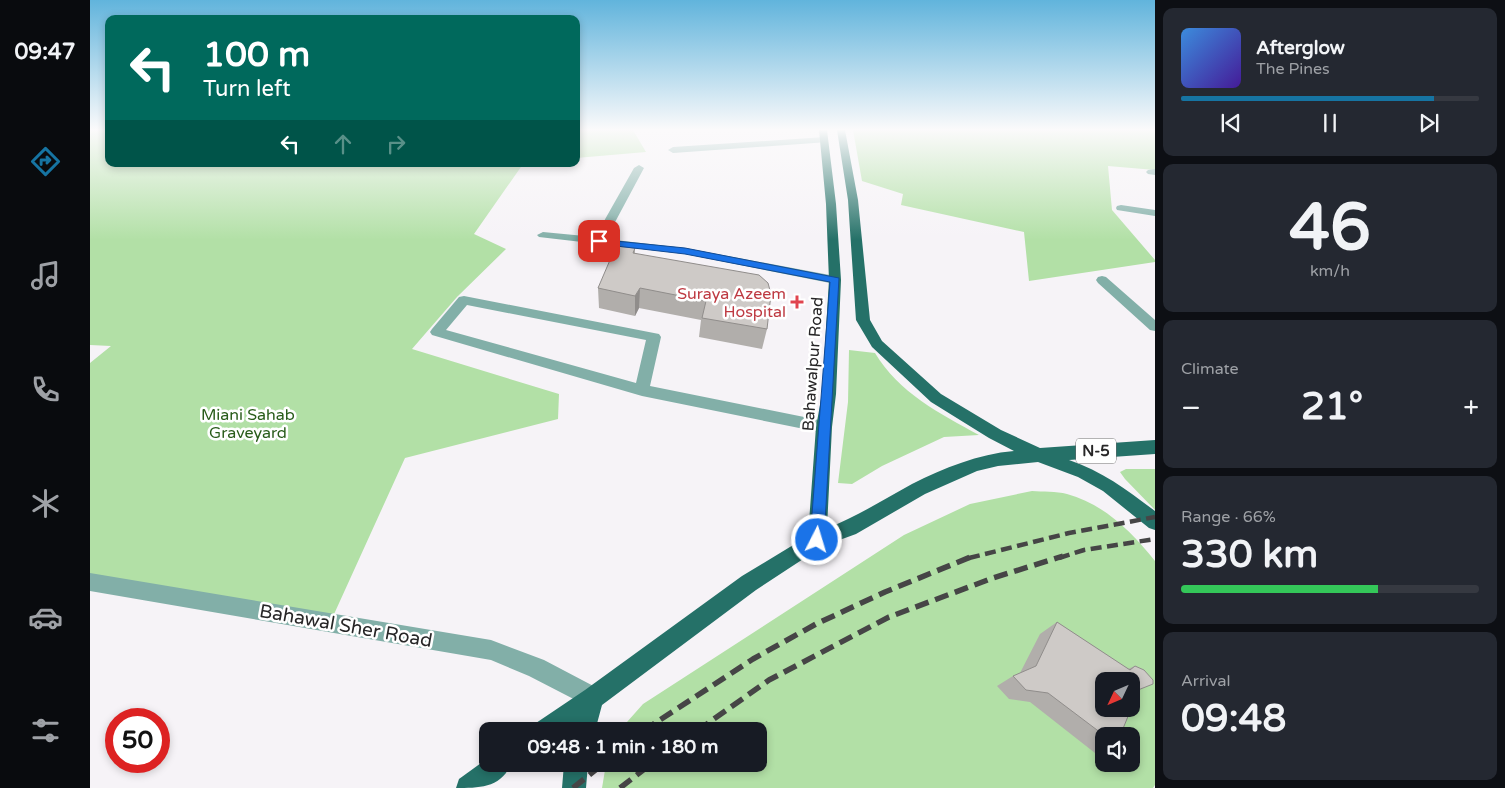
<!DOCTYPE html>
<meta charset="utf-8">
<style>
:root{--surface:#171b24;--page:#242831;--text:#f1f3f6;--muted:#9ea1a6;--line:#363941;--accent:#1674a2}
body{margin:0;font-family:"Varela Round",sans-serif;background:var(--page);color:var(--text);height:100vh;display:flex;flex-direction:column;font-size:19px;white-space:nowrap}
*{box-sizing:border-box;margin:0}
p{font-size:16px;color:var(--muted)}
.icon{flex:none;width:28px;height:28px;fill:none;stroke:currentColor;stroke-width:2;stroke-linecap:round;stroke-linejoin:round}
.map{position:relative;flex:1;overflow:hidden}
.sheet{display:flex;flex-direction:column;gap:8px;padding:8px;background:#0d0f14;width:350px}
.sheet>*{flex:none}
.hud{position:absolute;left:15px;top:15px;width:475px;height:152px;border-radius:10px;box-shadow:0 2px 8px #0003;background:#00695c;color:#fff;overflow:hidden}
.needle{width:32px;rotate:226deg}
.tools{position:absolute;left:1005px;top:672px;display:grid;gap:10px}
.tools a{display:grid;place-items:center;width:45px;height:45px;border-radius:10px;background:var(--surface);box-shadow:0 2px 8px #0003;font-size:25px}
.speed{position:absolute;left:15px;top:708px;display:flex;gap:10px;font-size:25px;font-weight:700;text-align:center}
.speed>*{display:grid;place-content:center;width:65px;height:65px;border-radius:50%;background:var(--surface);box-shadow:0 2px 8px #0003;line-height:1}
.speed .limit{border:8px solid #d22;background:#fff;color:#111}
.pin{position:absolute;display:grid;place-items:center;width:42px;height:42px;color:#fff;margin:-21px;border-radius:10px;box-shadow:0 2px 8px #0006}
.me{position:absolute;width:55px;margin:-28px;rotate:5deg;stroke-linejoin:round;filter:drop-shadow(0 0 4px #0008)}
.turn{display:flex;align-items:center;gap:18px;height:105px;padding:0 15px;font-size:22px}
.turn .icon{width:65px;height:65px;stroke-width:2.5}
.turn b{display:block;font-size:35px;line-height:42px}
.lanes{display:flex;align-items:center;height:48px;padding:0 15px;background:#0003;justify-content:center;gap:25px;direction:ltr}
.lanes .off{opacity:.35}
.big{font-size:38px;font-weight:800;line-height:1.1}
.sheet .card{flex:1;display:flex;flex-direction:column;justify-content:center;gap:8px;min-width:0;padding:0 18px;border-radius:10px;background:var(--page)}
.sheet .dial{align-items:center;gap:0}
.dial b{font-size:65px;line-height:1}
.song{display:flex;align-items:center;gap:15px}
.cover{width:60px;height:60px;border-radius:8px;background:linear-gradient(135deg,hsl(210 70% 55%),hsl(260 70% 35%))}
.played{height:5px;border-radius:2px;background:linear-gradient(90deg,var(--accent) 85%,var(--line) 85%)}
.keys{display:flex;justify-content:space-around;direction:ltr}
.heat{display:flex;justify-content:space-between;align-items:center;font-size:28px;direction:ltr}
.charge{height:8px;border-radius:4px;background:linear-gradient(90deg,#34c759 66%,var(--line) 0)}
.trip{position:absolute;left:389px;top:722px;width:288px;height:50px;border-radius:10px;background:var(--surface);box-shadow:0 2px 8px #0003;font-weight:800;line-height:50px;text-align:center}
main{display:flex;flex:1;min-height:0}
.dock{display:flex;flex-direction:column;width:90px;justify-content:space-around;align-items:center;background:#090b0e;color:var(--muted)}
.dock .icon{width:35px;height:35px}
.dock .on{color:var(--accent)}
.dock b{font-size:22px;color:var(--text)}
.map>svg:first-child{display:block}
</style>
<main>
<nav class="dock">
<b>09:47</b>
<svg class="icon on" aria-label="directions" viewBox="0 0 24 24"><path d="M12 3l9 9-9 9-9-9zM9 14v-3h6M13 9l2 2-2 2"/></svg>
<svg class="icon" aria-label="music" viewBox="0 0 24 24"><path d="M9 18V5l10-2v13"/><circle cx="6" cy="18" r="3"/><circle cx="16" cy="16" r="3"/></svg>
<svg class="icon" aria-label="phone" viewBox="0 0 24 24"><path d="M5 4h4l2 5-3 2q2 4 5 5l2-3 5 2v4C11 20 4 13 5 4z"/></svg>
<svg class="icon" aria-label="climate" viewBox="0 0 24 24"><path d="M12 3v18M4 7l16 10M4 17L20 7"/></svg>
<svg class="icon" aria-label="car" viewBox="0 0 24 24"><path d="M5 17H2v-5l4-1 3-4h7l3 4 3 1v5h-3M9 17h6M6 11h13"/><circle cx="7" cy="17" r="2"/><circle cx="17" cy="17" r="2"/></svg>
<svg class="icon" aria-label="filters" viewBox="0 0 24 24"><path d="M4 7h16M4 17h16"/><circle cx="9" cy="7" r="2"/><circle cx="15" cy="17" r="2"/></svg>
</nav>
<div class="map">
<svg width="1065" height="788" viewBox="0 0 1065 788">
<rect width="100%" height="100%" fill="#f6f3f7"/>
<!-- green -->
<path fill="#b2e0a6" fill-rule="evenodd" d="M0,130H19V164H433L384,234L416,249L367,297L322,349L469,394L468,419L315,458L240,623L0,582V363L21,346L0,345Z
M486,130H543L556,152L486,158Z
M763,130H1065V170L1018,166L1022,210L1065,260V262L939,281L934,232L811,205L813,194L772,181Z
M759,350L785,353C809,393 849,413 889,435L854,437L792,466L762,484L748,483L758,402Z
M1036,469H1065V510L1035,479L1030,472Z
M942,491C953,492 966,491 977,494C1014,504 1042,532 1065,561V785L1063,788H512L516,764H668V731H529L553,704L814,535L880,504ZM1014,681H1041V709H1014ZM1014,736H1041V764H1014Z"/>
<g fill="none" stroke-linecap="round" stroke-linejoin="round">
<!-- minor -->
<path fill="#82afa8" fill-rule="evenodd" d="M735,137L738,138V142L583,153L578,150L583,147Z
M549,165L554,168L516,239L595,248L745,276L751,280L745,284L595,254L449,237L447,235L453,232L505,237L544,168Z
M1065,169V175L1058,174L1056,172L1058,170Z
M1031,205L1065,210V216L1027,210L1026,208L1027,206Z
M1012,276L1016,277L1065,320V331L1060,330L1008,283L1006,280L1008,277Z
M374,296L569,334L571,337L560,386L734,421L740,423L742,427L740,431L734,433L552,396L342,335L340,332L342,329L369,297ZM377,305L556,340L546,383L356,330Z
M0,573L401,640L454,660L511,690L514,698L511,706L503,709L439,676L401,660L0,591Z"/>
<!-- major -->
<path fill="#257168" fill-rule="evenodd" d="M729,130H737L746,204L751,280L746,394L742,427L737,528C767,517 794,499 822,484C854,468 888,454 924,451L899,438L841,402L782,347L766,320L758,200L747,130H755L768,200L780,320L792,341L851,394L911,430L950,448L1065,440V454L979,460C1012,471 1037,490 1065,511V530L1059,528L1013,491L988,477L948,462L908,466L887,471L835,494L766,534L733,546L666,590L512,705L505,731H483L485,724L474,731H443L446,723L495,690L652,576L718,536L726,427L732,394L739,280L736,204Z
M398,758V764H421C411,788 389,788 366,788L369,779Z
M474,764H498L496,788H472Z"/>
<!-- rail-far1 -->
<path stroke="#464546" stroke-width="4.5" stroke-dasharray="11 5.5" stroke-linecap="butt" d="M879,558L979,533L1065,517
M969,558L994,550L1065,539"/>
<!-- rail -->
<path stroke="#464546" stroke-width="5.5" stroke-dasharray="14 7" stroke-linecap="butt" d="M553,731L663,659L726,624L795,592L883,556
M607,731L679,680L799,617L903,578L973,556
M483,788L513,764
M530,788L561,764"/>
</g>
<!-- wall -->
<path fill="#b1aeab" d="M545,248V253L677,329L672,349L609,337L611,320L549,308L545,316L509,308L508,288Z
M967,622L1038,669L1045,666L1048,691L1030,736H1014V750L1005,753L940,702L919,699L907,686L923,676L930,673L950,634Z"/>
<!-- shaded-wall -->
<path fill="#908d8b" d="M550,288L549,308L545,316V296Z"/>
<!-- building -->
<path fill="#cecac7" stroke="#908d8b" d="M526,246L545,248L543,253L669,275L678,283L681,294L677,329L612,318L616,301L550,288L545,296L508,288Z
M967,622L1040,670L1045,666L1054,670L1063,680V684L1048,690L1041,707V681H1014V709H1041L1030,736H1015L958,693L936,690L923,676L946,666Z"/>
<!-- sky -->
<linearGradient id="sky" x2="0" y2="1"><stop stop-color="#61b4dc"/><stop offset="0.54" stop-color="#fbfafb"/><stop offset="1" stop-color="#fbfafb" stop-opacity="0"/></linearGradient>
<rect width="1065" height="240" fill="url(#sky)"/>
<!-- route -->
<path fill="#1a73e8" stroke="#114b97" d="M506,239L595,248L749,278L734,540L732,545L727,547L722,545L720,540L740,282L595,254L509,244L506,243Z"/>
<!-- markers -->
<path fill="#e0444e" stroke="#fff" stroke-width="2" d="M704.5 294.5h5v5h5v5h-5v5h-5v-5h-5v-5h5z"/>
<g text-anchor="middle" stroke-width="5" stroke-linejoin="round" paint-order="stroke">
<!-- shield labels -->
<rect fill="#fff" stroke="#686768" stroke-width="1" x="986" y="438.5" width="40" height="25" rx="4"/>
<g font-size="15" font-weight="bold" fill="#272627">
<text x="1006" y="456">N-5</text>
</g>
<!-- health labels -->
<g font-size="16" fill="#be3a42" stroke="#fff" text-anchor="end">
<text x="696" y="299">Suraya Azeem<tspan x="696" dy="18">Hospital</tspan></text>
</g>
<!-- street labels -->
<g font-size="16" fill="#272627" stroke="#fff">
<text transform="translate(722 364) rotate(-86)" y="6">Bahawalpur Road</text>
</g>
<!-- park labels -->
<g font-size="16" fill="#295c1a" stroke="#fff">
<text x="158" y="420">Miani Sahab<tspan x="158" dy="18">Graveyard</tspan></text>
</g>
<!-- near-street labels -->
<g font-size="19" fill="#272627" stroke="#fff">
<text transform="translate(256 625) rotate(10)" y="7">Bahawal Sher Road</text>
</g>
</g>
</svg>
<div class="tools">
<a><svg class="needle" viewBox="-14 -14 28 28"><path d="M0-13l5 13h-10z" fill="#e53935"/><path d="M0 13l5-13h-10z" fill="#9ea1a6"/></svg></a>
<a><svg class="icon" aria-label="sound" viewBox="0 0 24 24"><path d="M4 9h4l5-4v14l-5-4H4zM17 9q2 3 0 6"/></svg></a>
</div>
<div class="speed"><div class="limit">50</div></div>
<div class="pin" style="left:509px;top:241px;background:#d93025"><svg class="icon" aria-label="arrive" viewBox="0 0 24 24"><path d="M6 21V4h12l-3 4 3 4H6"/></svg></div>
<svg class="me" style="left:727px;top:540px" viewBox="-20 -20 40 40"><circle r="17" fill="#1a73e8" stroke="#fff" stroke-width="3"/><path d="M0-11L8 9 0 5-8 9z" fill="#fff"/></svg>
<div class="trip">09:48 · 1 min · 180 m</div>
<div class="hud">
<div class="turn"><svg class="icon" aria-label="left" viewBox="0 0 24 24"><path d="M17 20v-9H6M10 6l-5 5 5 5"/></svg><div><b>100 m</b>Turn left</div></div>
<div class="lanes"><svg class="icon" aria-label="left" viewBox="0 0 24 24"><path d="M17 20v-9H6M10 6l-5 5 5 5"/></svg><svg class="icon off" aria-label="ahead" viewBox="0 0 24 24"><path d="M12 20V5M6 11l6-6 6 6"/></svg><svg class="icon off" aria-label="right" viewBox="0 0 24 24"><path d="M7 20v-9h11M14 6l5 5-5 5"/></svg></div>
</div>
</div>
<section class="sheet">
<div class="card">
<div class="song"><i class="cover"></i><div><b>Afterglow</b><p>The Pines</p></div></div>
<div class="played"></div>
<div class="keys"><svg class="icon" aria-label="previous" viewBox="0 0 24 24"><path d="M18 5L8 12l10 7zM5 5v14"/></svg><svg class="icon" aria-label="pause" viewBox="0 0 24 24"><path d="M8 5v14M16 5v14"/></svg><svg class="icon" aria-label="next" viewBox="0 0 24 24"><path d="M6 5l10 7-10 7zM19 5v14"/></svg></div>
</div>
<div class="card dial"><b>46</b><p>km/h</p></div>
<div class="card"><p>Climate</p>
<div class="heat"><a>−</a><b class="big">21°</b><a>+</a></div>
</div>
<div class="card"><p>Range · 66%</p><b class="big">330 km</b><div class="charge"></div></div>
<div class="card"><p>Arrival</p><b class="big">09:48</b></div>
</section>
</main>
